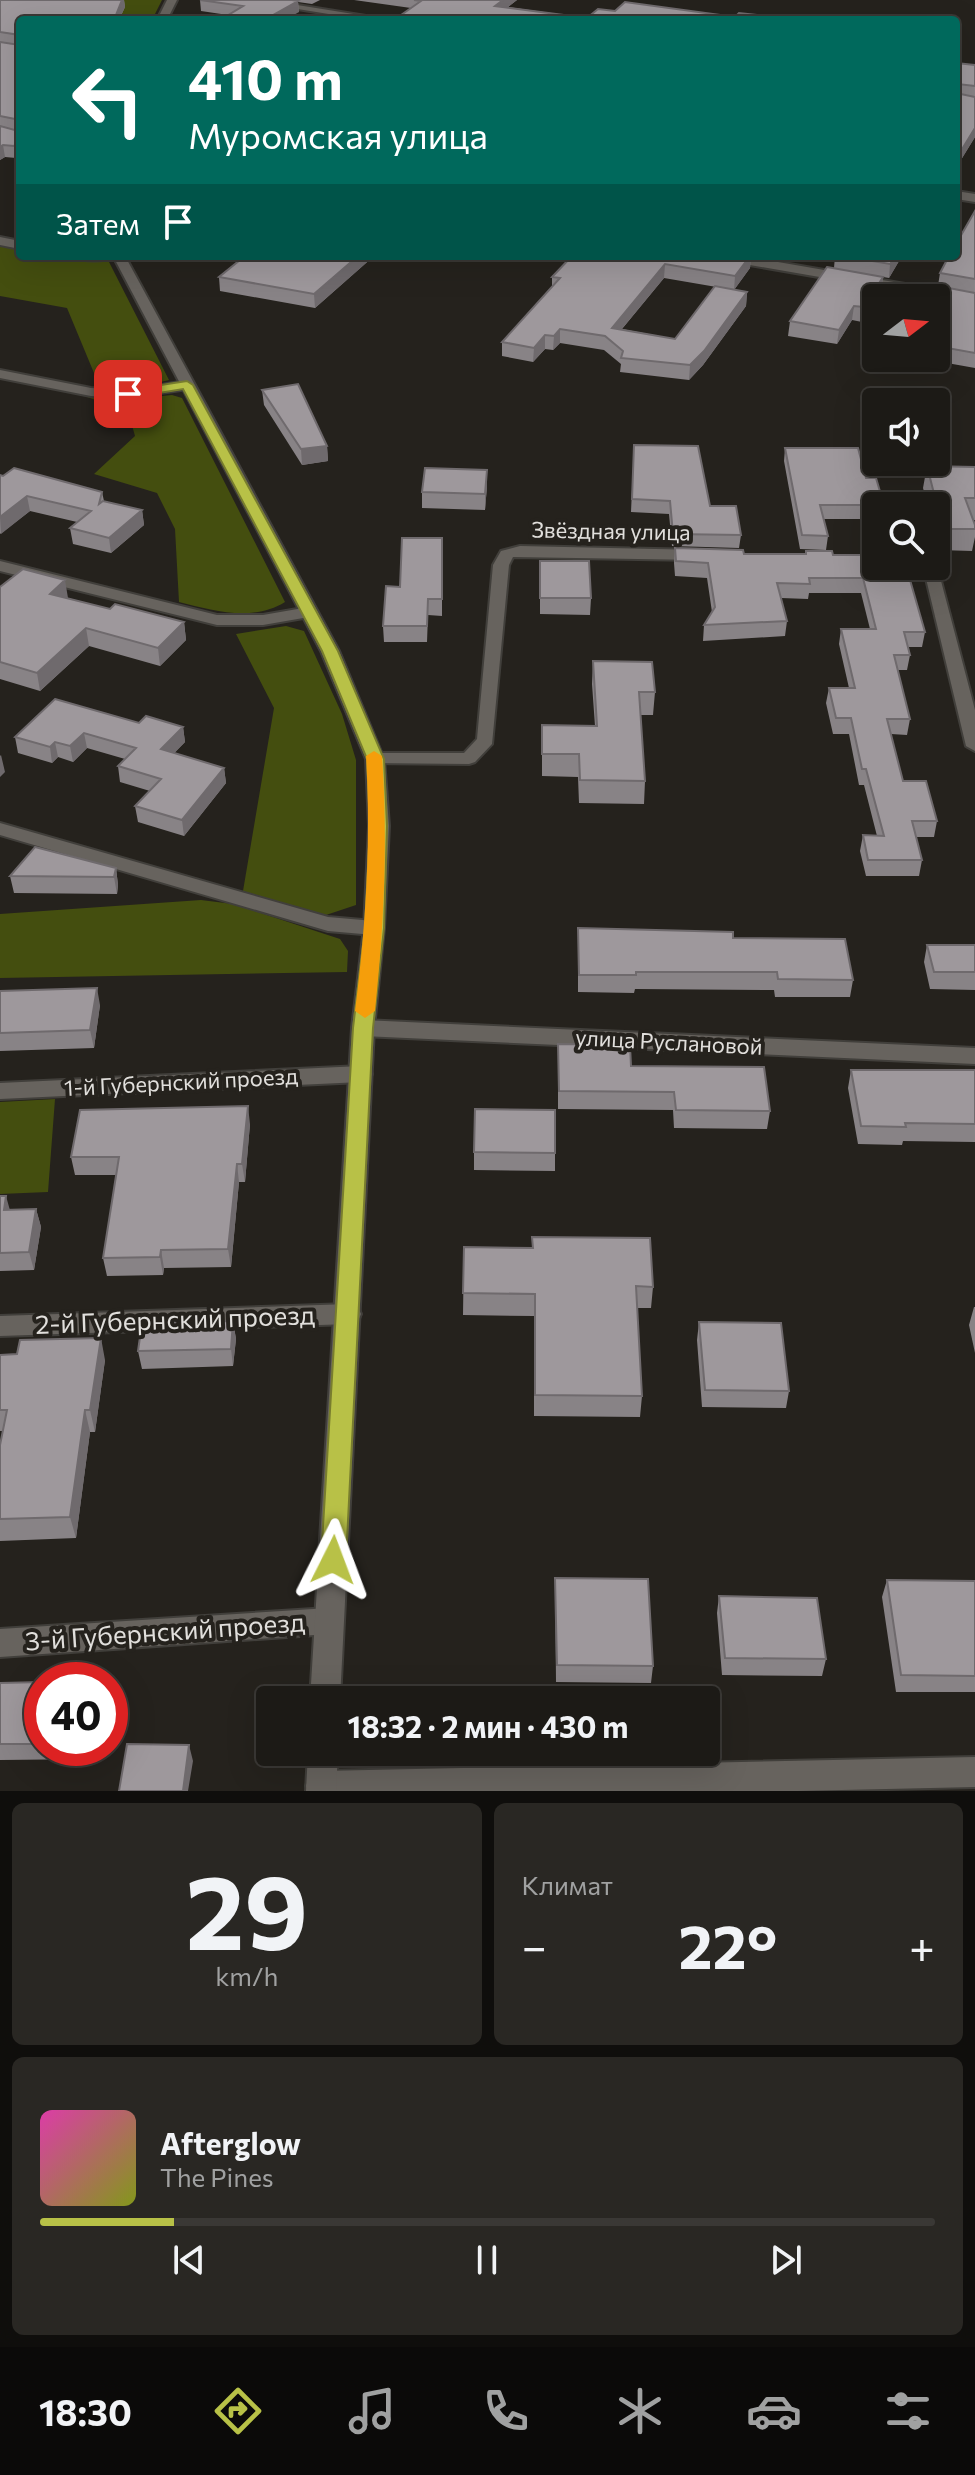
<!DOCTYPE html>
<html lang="ru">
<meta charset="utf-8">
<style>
:root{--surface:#1c1a16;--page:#292723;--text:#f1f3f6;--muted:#a0a1a1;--line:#3a3835;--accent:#b8c147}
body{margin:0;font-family:Commissioner,sans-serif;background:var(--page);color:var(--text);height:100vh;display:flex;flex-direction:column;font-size:30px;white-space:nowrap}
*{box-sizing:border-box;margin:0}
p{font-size:26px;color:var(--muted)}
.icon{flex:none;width:44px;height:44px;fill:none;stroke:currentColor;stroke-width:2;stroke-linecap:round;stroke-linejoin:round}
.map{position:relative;height:1791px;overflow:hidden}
.panel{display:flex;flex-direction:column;gap:12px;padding:12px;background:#0f0e0c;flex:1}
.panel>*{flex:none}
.banner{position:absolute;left:16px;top:16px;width:944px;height:244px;border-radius:8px;box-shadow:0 8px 32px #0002,0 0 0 2px var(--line);background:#00695c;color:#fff;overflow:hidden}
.needle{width:52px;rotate:74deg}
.fabs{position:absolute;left:862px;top:284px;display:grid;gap:16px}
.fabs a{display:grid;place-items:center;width:88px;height:88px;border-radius:8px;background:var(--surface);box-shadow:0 8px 32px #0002,0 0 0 2px var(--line);font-size:40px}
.speed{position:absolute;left:24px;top:1662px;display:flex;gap:16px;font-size:40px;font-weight:700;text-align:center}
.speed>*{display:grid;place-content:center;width:104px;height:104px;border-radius:50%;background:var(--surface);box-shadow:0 8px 32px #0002,0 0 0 2px var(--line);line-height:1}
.speed .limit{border:12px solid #d22;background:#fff;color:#111}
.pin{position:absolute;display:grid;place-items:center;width:68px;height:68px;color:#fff;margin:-34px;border-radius:16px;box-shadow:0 4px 12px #0006}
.me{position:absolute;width:88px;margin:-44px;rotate:3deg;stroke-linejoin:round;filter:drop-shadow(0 0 6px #0008)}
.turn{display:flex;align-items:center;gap:28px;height:168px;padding:0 40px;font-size:36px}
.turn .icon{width:104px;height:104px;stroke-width:2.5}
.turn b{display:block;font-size:56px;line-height:68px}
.then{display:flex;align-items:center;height:76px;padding:0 40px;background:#0003;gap:16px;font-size:30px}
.big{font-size:60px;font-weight:700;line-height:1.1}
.panel .card{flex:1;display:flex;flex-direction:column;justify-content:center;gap:12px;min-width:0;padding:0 28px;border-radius:12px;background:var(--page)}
.panel .dial{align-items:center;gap:0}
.dial b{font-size:104px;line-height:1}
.song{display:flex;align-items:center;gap:24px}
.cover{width:96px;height:96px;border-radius:12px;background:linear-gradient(135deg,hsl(320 70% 55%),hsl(70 70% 35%))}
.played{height:8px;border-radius:4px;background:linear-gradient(90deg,var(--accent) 15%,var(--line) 15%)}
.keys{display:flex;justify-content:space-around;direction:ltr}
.heat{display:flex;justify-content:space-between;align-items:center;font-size:44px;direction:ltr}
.panel .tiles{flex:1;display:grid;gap:12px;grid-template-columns:1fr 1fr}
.card:last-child{grid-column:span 2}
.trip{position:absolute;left:256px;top:1686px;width:464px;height:80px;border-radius:8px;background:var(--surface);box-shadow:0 8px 32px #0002,0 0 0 2px var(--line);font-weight:700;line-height:80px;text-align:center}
.dock{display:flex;height:128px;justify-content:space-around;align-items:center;background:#0b0a09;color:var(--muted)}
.dock .icon{width:56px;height:56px}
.dock .on{color:var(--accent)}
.dock b{font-size:36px;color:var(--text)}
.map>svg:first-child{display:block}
</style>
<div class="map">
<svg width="975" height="1791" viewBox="0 0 975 1791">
<rect width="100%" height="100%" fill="#25221d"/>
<!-- green -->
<path fill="#444e0f" d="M92,0H162L152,20H80Z
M0,245L20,249V256H55L86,262H109L169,380L127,390L93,388L99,385L67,308L0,296Z
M172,395L182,398L285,602C253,622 214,611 179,602L175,529L157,493L94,474L135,436L128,411L87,397L131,399Z
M286,626L304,631L342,714L356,760V905L323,916L243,891L274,708L236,634Z
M201,900L233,904L340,939L348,951L347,972L0,978V914Z
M55,1099L48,1192L0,1194V1102Z"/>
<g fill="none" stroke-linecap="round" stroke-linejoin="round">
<!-- minor casing -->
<g stroke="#413f3b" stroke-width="4">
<path id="minor" d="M241,0H266L391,20H366Z
M956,191L975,194V202L956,199Z
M0,237L20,241V249L0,245Z
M72,256H116C106,262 82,262 72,256Z
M715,256H743L975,296V304L721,260Z
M0,370L91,388L128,390L187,381L194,385L187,389L128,398L91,396L0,378Z
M520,546L700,550L708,555L700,560L513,557L509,565L492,744L475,762L469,764L369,763L366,759L369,755L375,753H464L477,739L493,565L501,551Z
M0,561L217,615H263L309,607L317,612L309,617L263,625H217L0,571Z
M936,562L975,710V751L966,746L923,566H936Z
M0,823L328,917L374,921L384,928L374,935L328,931L0,835Z
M363,1020L975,1048V1064L363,1036L355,1033L352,1028L355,1023Z
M361,1066L369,1068L372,1074L369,1080L361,1082L0,1099V1083Z
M349,1304L358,1307L361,1314L358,1321L349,1324L0,1336V1316Z
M329,1608L339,1612L343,1621L339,1630L329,1634L0,1657V1629Z
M975,1757V1787L798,1791H308L306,1786L310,1775L321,1771Z"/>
</g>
<!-- tertiary casing -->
<g stroke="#413f3b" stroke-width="4">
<path id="tertiary" d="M167,0H177L167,20H157Z
M113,256H125L339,651L384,759L389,826L384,928L374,1028L340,1700H310L352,1028L364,928L369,826L366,759L321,651Z
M308,1752H338L336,1791H306Z"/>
</g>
<!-- minor -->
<use href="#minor" fill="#67635e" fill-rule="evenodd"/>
<!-- tertiary -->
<use href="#tertiary" fill="#67635e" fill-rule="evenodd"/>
</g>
<!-- wall -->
<path fill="#888386" d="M0,0H124L125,7L119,20H20V153L16,158L5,157L0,160Z
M200,0H320L312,4L298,2L299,12L228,15L201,11Z
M354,0H517L508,7L587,18L615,11L774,17V20H394L411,8Z
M956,63L975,65V137L956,168Z
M975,211V368L919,358H936V298L940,273Z
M245,256H374L315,308L220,291L219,277Z
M572,256H751L750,268L734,290L664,278L622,329L675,339L747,292L746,306L703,365L689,380L620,372L621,364L604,350L560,343L553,350L545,349L533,362L502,356V342L552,287V277Z
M835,256H902L889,278L883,277L881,291L862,322L852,320L837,344L788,336L790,321L834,268Z
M262,390L327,446L328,461L302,465L264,405Z
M634,445L710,506L741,535L739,548L672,546L669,514L631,512Z
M785,448L866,478L884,505V506H876V519H824L828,536L826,550L800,549L784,461Z
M927,466L975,467V520H973L975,525V537L972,551L939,550L936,537V506H928L923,488Z
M0,475L102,492L104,501L142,510L144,525L111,553L73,544L70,528L77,522L30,511L0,534Z
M487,486L485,510L422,508V492Z
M442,538V616L428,615L427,642H384L383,626L400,587Z
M675,548L744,554H805L806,551L833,555H876L925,632L922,647H908L910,655L907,670H898L910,719L907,735L891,734L903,781L937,821L934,837H916L922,860L919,876H866L860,851L863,835L877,836L864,785H859L849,734H833L826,703L829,688H849L839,644L841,629H870L861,593H809L808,599L781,598L787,621L785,636L703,641L704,625L712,612L707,578L675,576L674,563Z
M540,561L591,598L590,615L540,614Z
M0,587L68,598L110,609L184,622L186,640L160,666L89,646L40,691L0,679Z
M593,661L655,692L653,715H640L645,781L644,804L579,803L578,777L542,776V725L595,726L592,684Z
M139,723L183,727L185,742L174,753L224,768L226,783L184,836L138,822L135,806L150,791L120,782L118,766L125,759L87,748L73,762L58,757L52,763L18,753L15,737Z
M116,868L118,885L117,894L14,893L10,876Z
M578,928L733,938L853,980L850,997H775L774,990L635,989L634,993L578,992Z
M927,945H975V990L930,989L924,962Z
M0,991L100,1005L94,1048L0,1051Z
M558,1044L631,1066L770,1111L767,1129L674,1128L673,1110L558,1109Z
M851,1070H975V1142L903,1141L902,1145L858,1144L848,1088Z
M250,1124L245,1182H239L231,1267L164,1268L163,1275L107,1276L103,1258L116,1175H75L71,1157Z
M474,1152L555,1153V1171L474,1170Z
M0,1196L10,1210L36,1209L41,1227L34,1270L0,1271Z
M464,1247L653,1287L651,1308H637L642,1396L640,1417L534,1416V1316L463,1315Z
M974,1307H975V1353L969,1325Z
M233,1321L236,1339L233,1366L142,1369L138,1351Z
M699,1322L789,1391L786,1408L702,1407L697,1340Z
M0,1355L105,1360L95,1432H90L76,1538L0,1541V1445L3,1431H0Z
M555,1578L653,1666L651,1683L556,1682Z
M887,1580L975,1581V1692H896L882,1597Z
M719,1596L826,1659L822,1676L722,1675L717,1613Z
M42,1682V1748H98L97,1759L0,1760V1683Z"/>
<!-- shaded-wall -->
<path fill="#6f6a6d" d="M122,0H124L125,7L119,20H114Z
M503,0H517L495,17V6Z
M298,1L299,12L285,20H264Z
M975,128V137L956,168V159Z
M20,139V153L16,158L14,146Z
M3,145L5,157L0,160V147Z
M358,256H374L315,308L314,294Z
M750,256H751L750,268L734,290L735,276Z
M896,256H902L889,278L890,264Z
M665,264L664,278L611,342L612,328Z
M883,277L881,291L862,322L864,307Z
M747,292L746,306L703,365L689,380L690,365Z
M854,306L852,320L837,344L839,330Z
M560,329V343L553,350L554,336Z
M545,335V349L533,362L534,348Z
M327,446L328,461L302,465L301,449Z
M487,470V486L485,510V494Z
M27,496L30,511L1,534L0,517Z
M142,510L144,525L111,553L109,538Z
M65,580L68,598L53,611L50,594Z
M184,622L186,640L160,666L158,648Z
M86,628L89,646L40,691L37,673Z
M183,727L185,742L163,765L161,749Z
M84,733L87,748L73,762L70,746Z
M55,742L58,757L52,763L50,747Z
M1,755L5,772L0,777V756Z
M224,768L226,783L184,836L182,820Z
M116,868L118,885L117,894L114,877Z
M97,988L100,1005L94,1048L90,1030Z
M248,1106L250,1124L245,1182L242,1164Z
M237,1164L239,1182L231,1267L228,1249Z
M6,1196L11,1214L4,1210Z
M36,1209L41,1227L34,1270L29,1252Z
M161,1250L164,1268L163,1275L160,1257Z
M233,1321L236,1339L233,1366L231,1349Z
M101,1338L105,1360L95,1432L90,1410Z
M85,1410L90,1432L76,1538L70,1517Z
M189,1745L193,1761L188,1791H183Z
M94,1748H98L97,1759Z"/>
<!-- building -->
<path fill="#9e989c" stroke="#6f6a6d" stroke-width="2" d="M0,0H122L114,20H20V35L0,32Z
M200,0H292L298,1L264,20H220L243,6Z
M414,0H503L495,6L587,18L598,9L615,11L625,2L735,17L739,13L774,17L771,20H394L421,1Z
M0,42L20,45V120L0,116Z
M956,63L975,65V86L958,84L956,90Z
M956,93L975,97V128L956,159Z
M0,126L18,131L20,129V139L14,146L3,145L0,147Z
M975,211V279L940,273L949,256H956V244Z
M245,256H358L314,294L219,277Z
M572,256H750L735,276L665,264L612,328L675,339L715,286L747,292L704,351L690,365L621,358L623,351L605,336L560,329L554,336L545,335L534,348L502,342L560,278L552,277Z
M842,256H896L890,264Z
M827,267L883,277L864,307L854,306L839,330L790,321Z
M933,285L975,293V353L936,346V298H925Z
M298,384L327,446L301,449L262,390Z
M634,445L698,446L710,506H736L741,535L673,534L670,501L632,499Z
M785,448H858L866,478H876L884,505H820L828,536L802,535Z
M927,466L975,467V498H965L975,525V529H943Z
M14,468L102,492L99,504L103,501L142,510L109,538L70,528L91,511L27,496L0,517V475L3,476Z
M425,468L487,470L485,494L422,492Z
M402,538H442V599H428L427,626H383L386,586L400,587Z
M675,548L743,550L744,554H806V551H832L833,555H876V566H906L925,632H904L910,655H894L910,719H887L903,781H926L937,821H912L922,860H868L863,835L884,836L866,769H862L851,718H836L829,688H855L841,629H876L863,578H809L810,584L777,583L787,621L704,625L715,607L708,563L676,561Z
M540,561H589L591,598H540Z
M23,569L65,580L50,594L110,609L115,604L184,622L158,648L86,628L37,673L0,662V587Z
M593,661L652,662L655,692H639L645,781L580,780L579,754H542V725L597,726Z
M55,699L139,723L146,716L183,727L161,749L224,768L182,820L135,806L161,779L118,766L136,748L84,733L70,746L55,742L50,747L15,737Z
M35,847L116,868L114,877L10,876Z
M578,928L733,932V938L845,939L853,980L778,979L777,972H636V975H579Z
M927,945H975V972H934Z
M97,988L90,1030L0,1033V991Z
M558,1044L630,1045L631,1066L764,1067L770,1111L676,1110L674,1092L559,1091Z
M851,1070H975V1124L905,1123L906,1127L861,1126Z
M248,1106L242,1164H237L228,1249L161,1250L160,1257L103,1258L119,1157H71L80,1110Z
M475,1109L555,1110V1153L474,1152Z
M0,1196H6L4,1210L36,1209L29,1252L0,1253Z
M532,1237L650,1238L653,1287L636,1286L642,1396L535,1395V1294L463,1293L464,1247L533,1248Z
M233,1321L231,1349L138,1351L142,1323Z
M699,1322L781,1323L789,1391L705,1390Z
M101,1338L90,1410H85L70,1517L0,1519V1445L7,1410H0V1355L17,1354L20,1340Z
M555,1578L648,1579L653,1666L557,1665Z
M887,1580L975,1581V1676L901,1675Z
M719,1596L817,1598L826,1659L725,1658Z
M42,1682V1744H0V1683Z
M127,1744L189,1745L183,1791H119Z"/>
<!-- route -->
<path fill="#b8c147" stroke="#787d2e" stroke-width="2" d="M187,381L193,385L338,651L384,759L387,826L384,928L373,1028L346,1560L342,1568L333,1572L324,1568L321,1560L353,1028L365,928L370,826L367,759L322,651L183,389L128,398L122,394L128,390Z"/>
<!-- slow -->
<path fill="#f59e0b" d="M374,751L382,756C388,842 384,925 375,1011L365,1018L355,1011C366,925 371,842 366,756Z"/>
<g text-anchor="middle" stroke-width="8" stroke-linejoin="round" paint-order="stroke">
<!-- street labels -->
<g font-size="22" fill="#e1dfdc" stroke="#25221d">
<text transform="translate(611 531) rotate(1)" y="8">Звёздная улица</text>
<text transform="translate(669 1042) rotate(3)" y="8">улица Руслановой</text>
<text transform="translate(181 1082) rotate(-3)" y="8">1-й Губернский проезд</text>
</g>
<!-- near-street labels -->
<g font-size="26" fill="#e1dfdc" stroke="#25221d">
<text transform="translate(175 1320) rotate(-2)" y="9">2-й Губернский проезд</text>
<text transform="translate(165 1632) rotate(-4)" y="9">3-й Губернский проезд</text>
</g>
</g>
</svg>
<div class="fabs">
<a><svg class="needle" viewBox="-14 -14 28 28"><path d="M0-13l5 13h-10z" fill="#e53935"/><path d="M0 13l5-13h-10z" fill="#a0a1a1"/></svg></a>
<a><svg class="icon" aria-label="sound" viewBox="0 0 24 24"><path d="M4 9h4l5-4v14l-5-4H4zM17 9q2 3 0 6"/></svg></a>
<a><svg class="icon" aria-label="search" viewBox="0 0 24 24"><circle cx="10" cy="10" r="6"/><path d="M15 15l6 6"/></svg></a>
</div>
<div class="speed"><div class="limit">40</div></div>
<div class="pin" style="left:128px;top:394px;background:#d93025"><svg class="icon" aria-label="arrive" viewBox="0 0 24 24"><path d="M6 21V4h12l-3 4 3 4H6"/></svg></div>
<svg class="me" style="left:333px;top:1560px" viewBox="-20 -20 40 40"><path d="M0-17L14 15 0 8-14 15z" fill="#b8c147" stroke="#fff" stroke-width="4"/></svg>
<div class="trip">18:32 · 2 мин · 430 m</div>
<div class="banner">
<div class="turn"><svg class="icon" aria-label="left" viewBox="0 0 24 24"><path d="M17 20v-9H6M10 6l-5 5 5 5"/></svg><div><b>410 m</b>Муромская улица</div></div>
<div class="then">Затем<svg class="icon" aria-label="arrive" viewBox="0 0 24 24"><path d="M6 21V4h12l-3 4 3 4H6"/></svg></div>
</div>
</div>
<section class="panel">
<div class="tiles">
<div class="card dial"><b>29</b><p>km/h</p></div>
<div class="card"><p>Климат</p>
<div class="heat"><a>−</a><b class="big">22°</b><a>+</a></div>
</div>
<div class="card">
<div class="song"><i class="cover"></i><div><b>Afterglow</b><p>The Pines</p></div></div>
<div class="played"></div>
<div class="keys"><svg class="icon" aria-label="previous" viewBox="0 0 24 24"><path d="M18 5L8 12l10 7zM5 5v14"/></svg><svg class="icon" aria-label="pause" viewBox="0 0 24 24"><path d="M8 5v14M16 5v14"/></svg><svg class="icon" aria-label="next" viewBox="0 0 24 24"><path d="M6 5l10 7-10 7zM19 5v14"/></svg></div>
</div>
</div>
</section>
<nav class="dock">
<b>18:30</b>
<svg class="icon on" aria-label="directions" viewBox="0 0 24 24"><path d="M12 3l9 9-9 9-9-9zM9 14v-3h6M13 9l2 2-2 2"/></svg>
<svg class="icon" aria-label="music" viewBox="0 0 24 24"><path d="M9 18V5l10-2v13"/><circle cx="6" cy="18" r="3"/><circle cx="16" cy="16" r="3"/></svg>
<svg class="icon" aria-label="phone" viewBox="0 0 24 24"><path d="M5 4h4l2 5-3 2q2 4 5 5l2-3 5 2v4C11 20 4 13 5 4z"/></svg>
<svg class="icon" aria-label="climate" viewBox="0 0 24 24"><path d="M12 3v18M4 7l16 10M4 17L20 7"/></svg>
<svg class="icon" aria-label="car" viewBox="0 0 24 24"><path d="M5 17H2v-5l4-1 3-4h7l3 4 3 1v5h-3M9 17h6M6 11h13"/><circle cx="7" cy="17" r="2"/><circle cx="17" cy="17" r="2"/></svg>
<svg class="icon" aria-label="filters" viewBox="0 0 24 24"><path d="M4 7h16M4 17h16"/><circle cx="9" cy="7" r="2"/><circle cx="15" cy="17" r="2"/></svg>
</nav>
